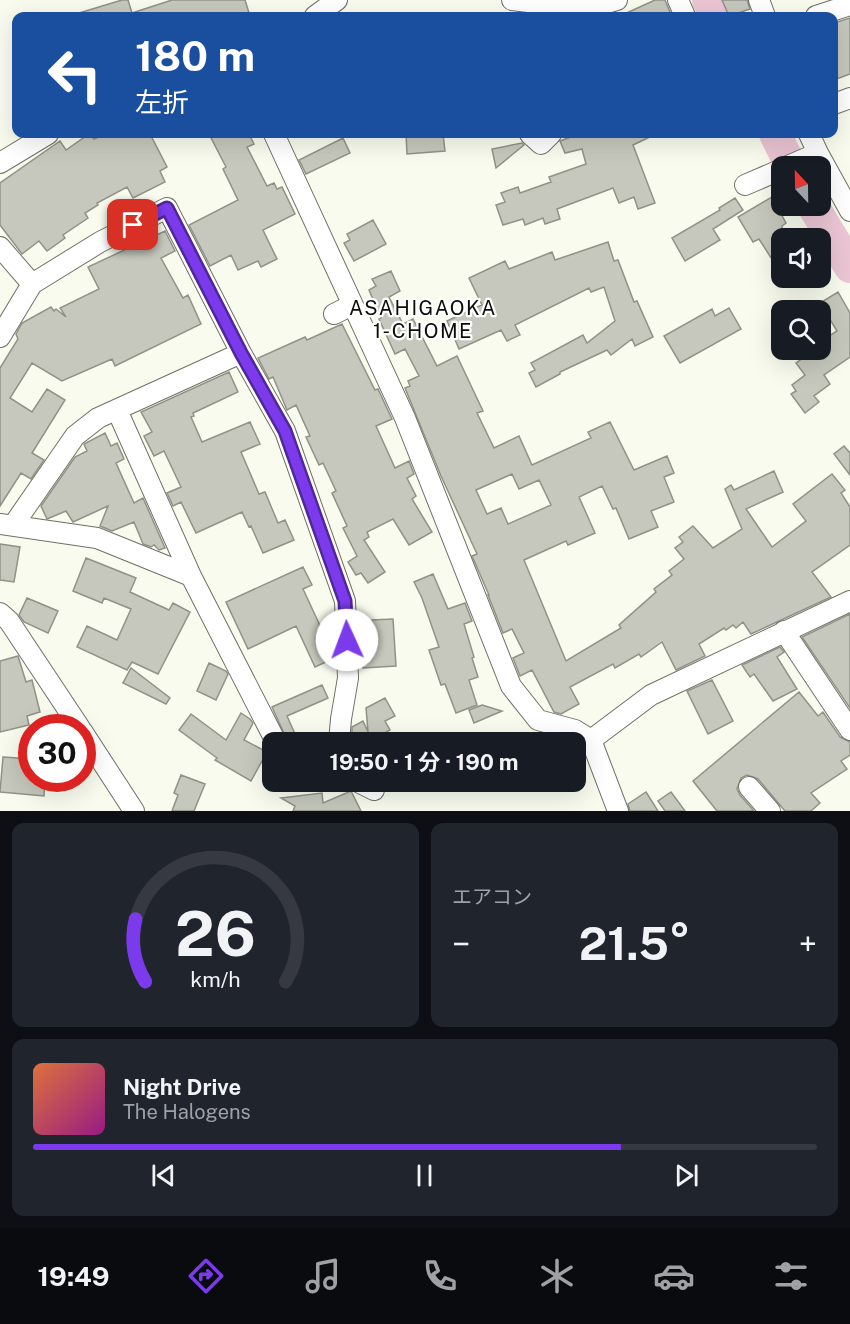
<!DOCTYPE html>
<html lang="ja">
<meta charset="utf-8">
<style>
:root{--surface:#171b24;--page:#20242c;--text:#f1f3f6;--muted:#9ea1a6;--line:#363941;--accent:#7c3aed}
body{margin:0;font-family:"Public Sans","Noto Sans JP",sans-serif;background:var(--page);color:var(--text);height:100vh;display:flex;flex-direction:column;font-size:22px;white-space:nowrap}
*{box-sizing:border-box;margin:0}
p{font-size:20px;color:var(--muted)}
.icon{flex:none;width:33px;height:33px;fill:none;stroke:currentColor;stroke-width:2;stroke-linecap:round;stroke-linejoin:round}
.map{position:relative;height:811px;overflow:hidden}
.sheet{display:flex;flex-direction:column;gap:12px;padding:12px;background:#0d0f14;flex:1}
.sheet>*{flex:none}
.top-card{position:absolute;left:12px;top:12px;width:826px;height:126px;border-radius:12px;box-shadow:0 6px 24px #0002;background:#1a4fa0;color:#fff;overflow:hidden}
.needle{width:39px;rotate:338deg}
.controls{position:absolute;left:771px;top:156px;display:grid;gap:12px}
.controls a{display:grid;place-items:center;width:60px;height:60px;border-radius:12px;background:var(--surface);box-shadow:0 6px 24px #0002;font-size:30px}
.speed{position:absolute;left:18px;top:714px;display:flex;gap:12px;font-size:30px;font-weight:700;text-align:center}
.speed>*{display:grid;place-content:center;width:78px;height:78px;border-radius:50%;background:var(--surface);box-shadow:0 6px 24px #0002;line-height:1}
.speed .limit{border:9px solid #d22;background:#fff;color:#111}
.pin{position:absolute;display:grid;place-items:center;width:51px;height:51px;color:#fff;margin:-26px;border-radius:12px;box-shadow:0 3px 9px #0006}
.me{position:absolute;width:66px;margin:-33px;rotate:358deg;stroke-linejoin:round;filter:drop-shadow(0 0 4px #0008)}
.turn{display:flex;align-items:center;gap:21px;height:126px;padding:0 24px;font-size:27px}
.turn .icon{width:78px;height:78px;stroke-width:2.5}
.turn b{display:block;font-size:42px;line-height:51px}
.big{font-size:45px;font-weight:700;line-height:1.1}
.sheet .card{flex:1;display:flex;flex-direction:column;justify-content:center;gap:9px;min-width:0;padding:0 21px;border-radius:12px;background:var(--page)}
.sheet .dial{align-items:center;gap:0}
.dial svg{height:156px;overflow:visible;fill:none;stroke:var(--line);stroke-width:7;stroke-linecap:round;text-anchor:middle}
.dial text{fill:var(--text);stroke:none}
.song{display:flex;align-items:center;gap:18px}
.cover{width:72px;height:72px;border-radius:9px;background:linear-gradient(135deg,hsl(20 70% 55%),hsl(310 70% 35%))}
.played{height:6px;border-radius:3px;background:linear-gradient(90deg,var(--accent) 75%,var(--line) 75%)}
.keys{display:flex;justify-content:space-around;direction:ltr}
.heat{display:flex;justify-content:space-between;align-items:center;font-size:33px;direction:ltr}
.sheet .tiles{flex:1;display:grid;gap:12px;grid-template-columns:1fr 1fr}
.card:last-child{grid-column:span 2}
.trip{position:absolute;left:262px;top:732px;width:324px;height:60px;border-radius:12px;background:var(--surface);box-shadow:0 6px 24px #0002;font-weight:700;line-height:60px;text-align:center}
.menu{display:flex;height:96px;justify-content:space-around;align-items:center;background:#090b0e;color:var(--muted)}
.menu .icon{width:42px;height:42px}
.menu .active{color:var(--accent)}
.menu b{font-size:27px;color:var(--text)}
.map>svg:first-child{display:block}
</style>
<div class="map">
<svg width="850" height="811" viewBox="0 0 850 811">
<rect width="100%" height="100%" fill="#f8fbee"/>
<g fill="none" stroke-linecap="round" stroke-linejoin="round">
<!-- river -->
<path stroke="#ebc5d4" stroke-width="32" d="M708,0L716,16
M775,134L791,166
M813,206L850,267"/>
</g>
<!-- building -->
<path fill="#c6c8bd" stroke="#909287" stroke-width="1.5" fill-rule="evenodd" d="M122,0H128L132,13L172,0H245L250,16H80L79,13Z
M655,0H665L670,12L659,16H620Z
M722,0H747L750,9L729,16Z
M850,18V74L834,80V23Z
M89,134L94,139L106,134H150L167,167L160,171L165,182L133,198L127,187L97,203L98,205L85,213L88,218L63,235L65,238L47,251L39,241L22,254L0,225V183L60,141L66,150Z
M209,134H249L254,144L247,147L267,186L274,183L277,189L282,187L295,214L263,230L277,259L261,267L258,261L238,270L231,255L210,266L189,225L238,200L223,169L226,167Z
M406,134H443L445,151L407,154Z
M579,134H656L633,145L655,203L638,209L634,197L619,203L613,188L557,209L560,219L545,224L543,218L525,225L523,219L503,225L496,205L505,202L501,193L518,187L520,193L551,182L549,177L586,164L582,149L565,153L560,141Z
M343,138L350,153L306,174L299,160Z
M522,143L524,145L496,168L492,149Z
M782,191V208L779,210L786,223L782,226V275L759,239L753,242L738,217Z
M735,198L743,210L713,229L720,240L685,261L672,238L720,210L719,208Z
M373,220L386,244L354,261L344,243L350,240L347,234Z
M165,231L175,251L161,258L183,298L188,295L201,324L115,366L112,359L62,381L32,363L10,398L32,412L47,389L65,400L32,453L44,460L31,479L21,473L0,506V368L18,339L16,334L22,323L51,307L54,311L56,309L66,317L60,308L99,289L88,267Z
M608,242L614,261L618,260L634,302L637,301L653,337L635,346L632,339L611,355L607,350L560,372V374L536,387L529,373L535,370L531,363L583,335L587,343L615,321L604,287L591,292L589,288L515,325L520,335L507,341L501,330L459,349L447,321L482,305L469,278L505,261L509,269L552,252L555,260Z
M391,271L400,291L389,297L403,324L413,319L437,366L457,356L483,411L477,413L494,448L519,436L532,465L591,438L588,432L610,422L634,470L667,456L674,473L664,477L674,502L651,511L658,527L629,539L616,508L613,509L602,486L579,497L595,533L568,545L566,541L524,560L566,661L621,628L619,625L656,592L654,589L672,575L669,571L684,559L675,548L683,542L679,537L693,526L713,548L742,529L725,489L731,485L734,490L774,471L783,492L746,509L772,547L806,521L793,504L832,474L845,490L841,493L850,507V545L812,572L831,597L751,634L743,622L736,628L733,625L726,630L724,628L699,644L705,656L676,670L662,642L641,657L639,654L615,668L613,664L570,687L579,704L561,714L554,712L532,670L520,676L513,658L524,653L512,629L503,633L488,595H489L472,556L477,554L441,476L405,388L410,386L408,381L419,376L405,349L395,354L379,319L381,318L369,290L376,286L372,279ZM512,474L519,489L539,480L551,505L508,524L501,508L487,514L476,490Z
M838,292L850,313V357L824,375L830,384L814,396L819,402L805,413L791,394L796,391L792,385L805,375L796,363L815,350H820V342L837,331L820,303Z
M729,308L741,329L680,363L664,336L712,309L715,316Z
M342,324L375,390L378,389L392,419L376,426L395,468L409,461L414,474L407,478L416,496L412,499L432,532L409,545L393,519L367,532L369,537L364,540L385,572L368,583L361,573L356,575L348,562L357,556L343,528L347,526L332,493L336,491L323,463L319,465L306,437L310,436L296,405L287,410L273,377L269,379L258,358L305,337L307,340Z
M229,372L238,392L193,413L194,416L191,417L202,442L250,422L260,444L241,452L259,494L265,492L278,523L285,520L294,540L263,553L251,526L249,527L242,512L196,533L181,502L173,506L167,493L181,487L164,451L154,456L144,436L152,432L141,412Z
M105,433L111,446L117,443L124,459L116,463L134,503L143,498L165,548L159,550L154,545L151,547L143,544L134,522L112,531L100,526L108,506L73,522L66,511L47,519L41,506L75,457L87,451L84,444Z
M844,446L850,453V475L834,454Z
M0,544L20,547L14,582L0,580Z
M86,558L136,578L130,592L169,610L173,603L190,612L158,674L132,662L127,670L77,647L87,626L117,640L131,609L104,598L102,603L73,591Z
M303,567L312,585L303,589L335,658L315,667L296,626L248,649L226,602Z
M433,574L448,609L465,603L472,621L464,624L474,657L472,658L478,677L469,680L477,705L456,713L445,684L441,685L429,650L439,647L422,598L414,582Z
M27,598L58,611L48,633L24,622L19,615Z
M850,614V708L802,637Z
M393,619L396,666L363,668L361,636L373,635L372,620Z
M780,647L784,652L777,657L797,689L773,701L754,674L750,677L742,665Z
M18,656L26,682L32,680L40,712L27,716L29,725L0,732V661Z
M209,663L226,671L228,674L216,700L197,691Z
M131,668L170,698L166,704L123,683Z
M712,680L733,721L708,734L687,691Z
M322,685L328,698L287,716L296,736L287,740L272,707Z
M799,692L818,716L823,712L840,737L850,742V755L841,761L847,769L811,793L820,803L811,811H785L758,779L747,775L741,778L737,789L740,795L754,811H717L693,781Z
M385,698L395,716L385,721L390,730L372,740L373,742H356L352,734V727L363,721L368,732L366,708Z
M482,705L502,711L474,723L469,710Z
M241,713L250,719L253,723L244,740L267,752L251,781L215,760L217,758L179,730L191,714L226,740Z
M3,757L32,759V778H45L44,796L0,792Z
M181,775L205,784L194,811H172L178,795L174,793Z
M351,791L361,811H293L295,806L281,798L322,793L323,803Z
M646,792L658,811H630L628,804Z
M671,792L685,811H665L658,801Z"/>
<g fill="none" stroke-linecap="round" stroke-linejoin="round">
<!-- minor casing -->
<g stroke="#6e7166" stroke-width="22">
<path id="minor" d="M512,0L587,9L617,0
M678,0L685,16
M759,0L765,16
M315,16L337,0
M816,16L850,5
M834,104L850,98
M274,134L405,418L511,686L538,720L575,730L591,740L618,811
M530,134L541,144L551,134
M809,134L818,153L850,211
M0,163L48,134
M788,166L818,153
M745,185L782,169
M0,247L32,284
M334,314L352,305
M0,337L32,284L100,242L167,208L241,353L285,431L345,601L348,678L341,719L339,742
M117,410L191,576L276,742
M0,524L97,538L191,576
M14,524L75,436L98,418L241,353
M0,613L9,621L80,728
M784,631L850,730
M82,731L134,811
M591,740L651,695L850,601
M358,782L374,790
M749,787L770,811"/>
</g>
<!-- minor -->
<use href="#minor" stroke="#fff" stroke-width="20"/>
</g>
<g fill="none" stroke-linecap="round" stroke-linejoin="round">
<!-- route casing -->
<g stroke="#51269a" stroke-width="15">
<path id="route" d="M133,225L167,208L241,353L285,431L345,601L347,640"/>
</g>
<!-- route -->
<use href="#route" stroke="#7c3aed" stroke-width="10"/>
</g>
<g text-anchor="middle" stroke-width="4.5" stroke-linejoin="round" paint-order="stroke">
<!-- neighbourhood labels -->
<g font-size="20" letter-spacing="1.5" fill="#0c0d09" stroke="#fff">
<text x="423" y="315">ASAHIGAOKA<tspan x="423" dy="23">1-CHOME</tspan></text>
</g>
</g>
</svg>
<div class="controls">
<a><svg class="needle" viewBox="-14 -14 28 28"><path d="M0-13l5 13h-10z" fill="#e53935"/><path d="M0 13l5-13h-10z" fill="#9ea1a6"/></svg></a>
<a><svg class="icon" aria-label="sound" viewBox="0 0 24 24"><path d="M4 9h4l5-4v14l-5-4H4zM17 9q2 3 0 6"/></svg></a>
<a><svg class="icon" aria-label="search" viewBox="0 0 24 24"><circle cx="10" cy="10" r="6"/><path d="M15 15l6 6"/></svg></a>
</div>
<div class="speed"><div class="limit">30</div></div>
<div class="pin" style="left:133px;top:225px;background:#d93025"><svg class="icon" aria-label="arrive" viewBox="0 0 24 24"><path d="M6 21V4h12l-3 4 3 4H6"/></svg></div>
<svg class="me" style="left:347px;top:640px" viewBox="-20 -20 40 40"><circle r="19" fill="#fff"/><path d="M0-13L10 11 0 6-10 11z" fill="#7c3aed"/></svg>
<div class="trip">19:50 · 1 分 · 190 m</div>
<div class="top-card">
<div class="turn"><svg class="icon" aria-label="left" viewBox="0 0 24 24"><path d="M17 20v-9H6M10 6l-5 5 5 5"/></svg><div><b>180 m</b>左折</div></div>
</div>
</div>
<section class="sheet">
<div class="tiles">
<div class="card dial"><svg viewBox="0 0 100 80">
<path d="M14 69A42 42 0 1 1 86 69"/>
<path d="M14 69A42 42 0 0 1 9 37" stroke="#7c3aed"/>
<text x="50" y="56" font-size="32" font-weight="700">26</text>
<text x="50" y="72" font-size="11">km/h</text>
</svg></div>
<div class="card"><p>エアコン</p>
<div class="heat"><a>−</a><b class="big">21.5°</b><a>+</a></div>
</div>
<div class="card">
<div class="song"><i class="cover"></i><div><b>Night Drive</b><p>The Halogens</p></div></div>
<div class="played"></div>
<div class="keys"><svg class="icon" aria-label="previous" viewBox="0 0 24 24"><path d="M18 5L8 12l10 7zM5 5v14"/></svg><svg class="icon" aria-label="pause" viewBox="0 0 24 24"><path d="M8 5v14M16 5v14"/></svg><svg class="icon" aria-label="next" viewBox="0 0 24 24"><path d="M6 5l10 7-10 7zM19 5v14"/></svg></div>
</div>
</div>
</section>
<nav class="menu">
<b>19:49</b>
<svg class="icon active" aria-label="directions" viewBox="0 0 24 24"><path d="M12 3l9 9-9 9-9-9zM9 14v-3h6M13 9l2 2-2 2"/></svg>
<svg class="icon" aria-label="music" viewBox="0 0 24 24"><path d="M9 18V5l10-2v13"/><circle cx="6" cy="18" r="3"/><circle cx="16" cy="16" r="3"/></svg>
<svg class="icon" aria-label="phone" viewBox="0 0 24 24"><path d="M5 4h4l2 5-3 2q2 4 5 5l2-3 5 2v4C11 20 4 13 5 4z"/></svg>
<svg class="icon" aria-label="climate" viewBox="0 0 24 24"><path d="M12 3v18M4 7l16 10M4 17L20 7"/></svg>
<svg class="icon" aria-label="car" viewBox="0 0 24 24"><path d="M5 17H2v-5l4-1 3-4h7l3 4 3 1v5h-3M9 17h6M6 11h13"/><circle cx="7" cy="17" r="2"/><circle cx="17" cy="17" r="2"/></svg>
<svg class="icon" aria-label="filters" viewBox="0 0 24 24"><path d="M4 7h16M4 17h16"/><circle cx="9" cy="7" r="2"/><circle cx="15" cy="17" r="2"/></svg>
</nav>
